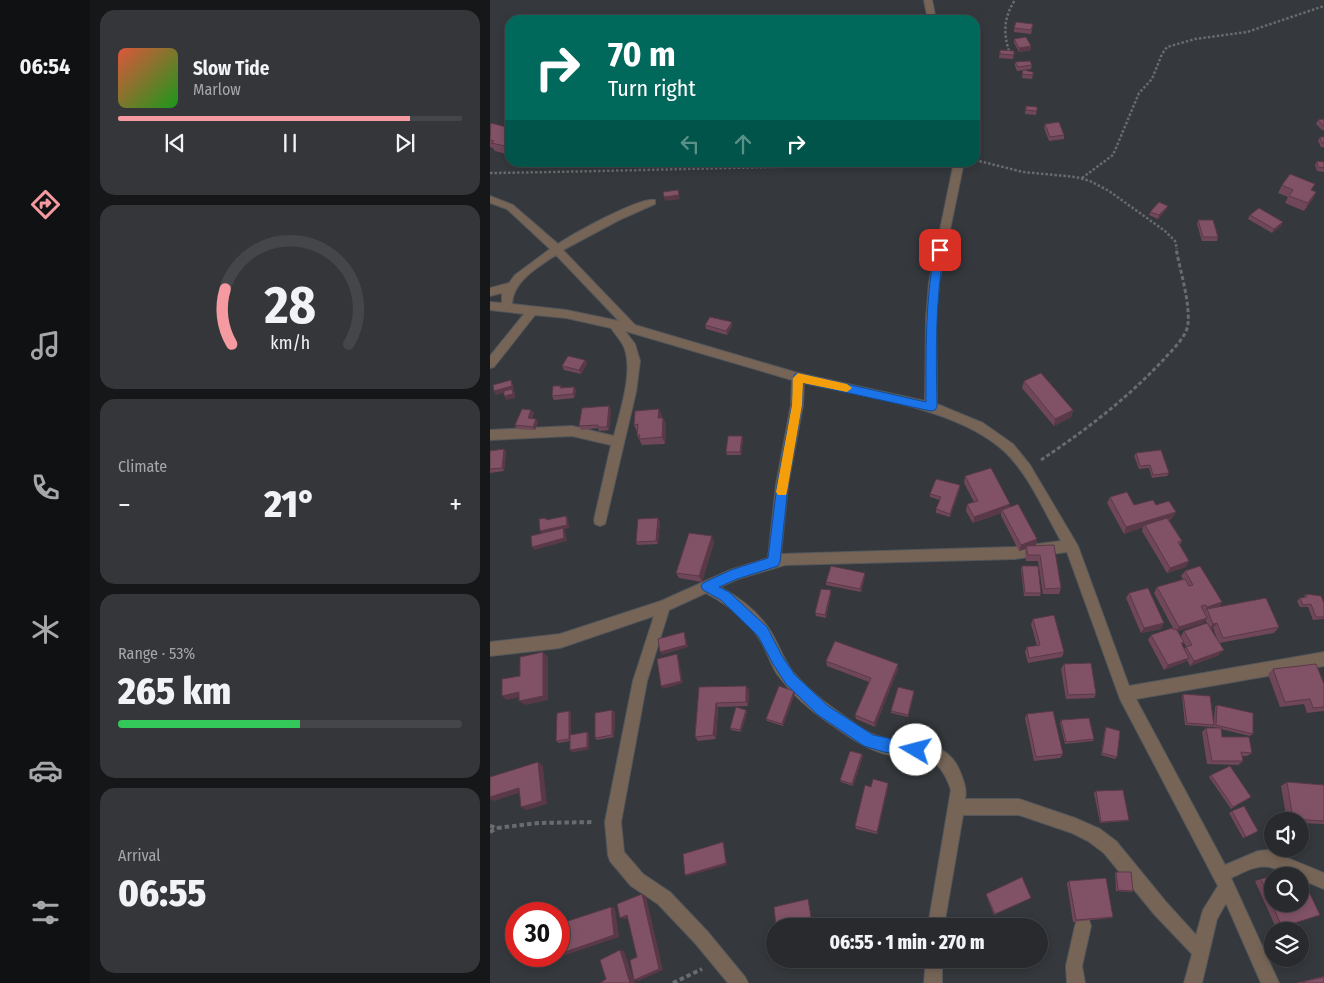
<!DOCTYPE html>
<meta charset="utf-8">
<style>
:root{--surface:#282a2d;--page:#343639;--text:#f1f3f6;--muted:#a5a7aa;--line:#444649;--accent:#f49aa0}
body{margin:0;font-family:"Fira Sans Condensed",sans-serif;background:var(--page);color:var(--text);height:100vh;display:flex;flex-direction:column;font-size:19px;white-space:nowrap}
*{box-sizing:border-box;margin:0}
p{font-size:16px;color:var(--muted)}
.icon{flex:none;width:28px;height:28px;fill:none;stroke:currentColor;stroke-width:2;stroke-linecap:round;stroke-linejoin:round}
.map{position:relative;flex:1;overflow:hidden}
.sheet{display:flex;flex-direction:column;gap:10px;padding:10px;background:#161719;width:400px}
.sheet>*{flex:none}
.guide{position:absolute;left:15px;top:15px;width:475px;height:152px;border-radius:15px;box-shadow:0 2px 8px #0003,0 0 0 1px var(--line);background:#00695c;color:#fff;overflow:hidden}
.fabs{position:absolute;left:774px;top:812px;display:grid;gap:10px}
.fabs a{display:grid;place-items:center;width:45px;height:45px;border-radius:50%;background:var(--surface);box-shadow:0 2px 8px #0003,0 0 0 1px var(--line);font-size:25px}
.speed{position:absolute;left:15px;top:902px;display:flex;gap:10px;font-size:25px;font-weight:700;text-align:center}
.speed>*{display:grid;place-content:center;width:65px;height:65px;border-radius:50%;background:var(--surface);box-shadow:0 2px 8px #0003,0 0 0 1px var(--line);line-height:1}
.speed .limit{border:8px solid #d22;background:#fff;color:#111}
.pin{position:absolute;display:grid;place-items:center;width:42px;height:42px;color:#fff;margin:-21px;border-radius:10px;box-shadow:0 2px 8px #0006}
.me{position:absolute;width:55px;margin:-28px;rotate:278deg;stroke-linejoin:round;filter:drop-shadow(0 0 4px #0008)}
.turn{display:flex;align-items:center;gap:18px;height:105px;padding:0 20px;font-size:22px}
.turn .icon{width:65px;height:65px;stroke-width:2.5}
.turn b{display:block;font-size:35px;line-height:42px}
.lanes{display:flex;align-items:center;height:48px;padding:0 20px;background:#0003;justify-content:center;gap:25px;direction:ltr}
.lanes .off{opacity:.35}
.big{font-size:38px;font-weight:800;line-height:1.1}
.sheet .card{flex:1;display:flex;flex-direction:column;justify-content:center;gap:8px;min-width:0;padding:0 18px;border-radius:15px;background:var(--page)}
.sheet .dial{align-items:center;gap:0}
.dial svg{height:130px;overflow:visible;fill:none;stroke:var(--line);stroke-width:7;stroke-linecap:round;text-anchor:middle}
.dial text{fill:var(--text);stroke:none}
.song{display:flex;align-items:center;gap:15px}
.cover{width:60px;height:60px;border-radius:8px;background:linear-gradient(135deg,hsl(10 70% 55%),hsl(120 70% 35%))}
.played{height:5px;border-radius:2px;background:linear-gradient(90deg,var(--accent) 85%,var(--line) 85%)}
.keys{display:flex;justify-content:space-around;direction:ltr}
.heat{display:flex;justify-content:space-between;align-items:center;font-size:28px;direction:ltr}
.charge{height:8px;border-radius:4px;background:linear-gradient(90deg,#34c759 53%,var(--line) 0)}
.trip{position:absolute;left:276px;top:918px;width:282px;height:50px;border-radius:25px;background:var(--surface);box-shadow:0 2px 8px #0003,0 0 0 1px var(--line);font-weight:800;line-height:50px;text-align:center}
main{display:flex;flex:1;min-height:0}
.dock{display:flex;flex-direction:column;width:90px;justify-content:space-around;align-items:center;background:#101112;color:var(--muted)}
.dock .icon{width:35px;height:35px}
.dock .selected{color:var(--accent)}
.dock b{font-size:22px;color:var(--text)}
.map>svg:first-child{display:block}
</style>
<main>
<nav class="dock">
<b>06:54</b>
<svg class="icon selected" aria-label="directions" viewBox="0 0 24 24"><path d="M12 3l9 9-9 9-9-9zM9 14v-3h6M13 9l2 2-2 2"/></svg>
<svg class="icon" aria-label="music" viewBox="0 0 24 24"><path d="M9 18V5l10-2v13"/><circle cx="6" cy="18" r="3"/><circle cx="16" cy="16" r="3"/></svg>
<svg class="icon" aria-label="phone" viewBox="0 0 24 24"><path d="M5 4h4l2 5-3 2q2 4 5 5l2-3 5 2v4C11 20 4 13 5 4z"/></svg>
<svg class="icon" aria-label="climate" viewBox="0 0 24 24"><path d="M12 3v18M4 7l16 10M4 17L20 7"/></svg>
<svg class="icon" aria-label="car" viewBox="0 0 24 24"><path d="M5 17H2v-5l4-1 3-4h7l3 4 3 1v5h-3M9 17h6M6 11h13"/><circle cx="7" cy="17" r="2"/><circle cx="17" cy="17" r="2"/></svg>
<svg class="icon" aria-label="filters" viewBox="0 0 24 24"><path d="M4 7h16M4 17h16"/><circle cx="9" cy="7" r="2"/><circle cx="15" cy="17" r="2"/></svg>
</nav>
<section class="sheet">
<div class="card">
<div class="song"><i class="cover"></i><div><b>Slow Tide</b><p>Marlow</p></div></div>
<div class="played"></div>
<div class="keys"><svg class="icon" aria-label="previous" viewBox="0 0 24 24"><path d="M18 5L8 12l10 7zM5 5v14"/></svg><svg class="icon" aria-label="pause" viewBox="0 0 24 24"><path d="M8 5v14M16 5v14"/></svg><svg class="icon" aria-label="next" viewBox="0 0 24 24"><path d="M6 5l10 7-10 7zM19 5v14"/></svg></div>
</div>
<div class="card dial"><svg viewBox="0 0 100 80">
<path d="M14 69A42 42 0 1 1 86 69"/>
<path d="M14 69A42 42 0 0 1 10 35" stroke="#f49aa0"/>
<text x="50" y="56" font-size="32" font-weight="700">28</text>
<text x="50" y="72" font-size="11">km/h</text>
</svg></div>
<div class="card"><p>Climate</p>
<div class="heat"><a>−</a><b class="big">21°</b><a>+</a></div>
</div>
<div class="card"><p>Range · 53%</p><b class="big">265 km</b><div class="charge"></div></div>
<div class="card"><p>Arrival</p><b class="big">06:55</b></div>
</section>
<div class="map">
<svg width="834" height="983" viewBox="0 0 834 983">
<rect width="100%" height="100%" fill="#35383c"/>
<g fill="none" stroke-linecap="round" stroke-linejoin="round">
<!-- minor casing -->
<g stroke="#53565a" stroke-width="2">
<path id="minor" d="M434,0H442L446,20H438Z
M464,162H474L449,283L446,319L447,404L493,423L523,444L540,465L588,546L639,686L834,652V666L646,699L735,865L768,851L778,850L834,873V889L810,879V876C798,876 790,869 779,867C767,864 752,873 741,878L789,983H771L736,903L727,919L712,983H694L702,954L664,914L614,853L598,841L582,833L529,815H473L454,926H438L461,790C446,745 427,764 392,753C372,747 357,735 339,723C319,710 301,693 287,674C280,663 277,651 270,640C258,620 237,604 216,593L179,610L157,681L131,822L134,852L153,874L180,892L217,931L255,977L258,983H238L205,943L168,904L141,886L120,861L118,855L115,822L143,681L164,616L70,648L0,656V642L70,634L171,601L240,570L278,558L286,485L301,405L302,380L135,331L145,344L150,361L146,392L116,520L115,524L110,526L105,524L104,520L121,445L82,436L0,440V430L82,426L124,436C130,411 144,371 134,347C131,340 125,334 121,328L76,318L45,315L4,367L0,368V356L34,314L0,310V302L12,303V293L0,296V288L19,283L25,275L60,249L17,209L0,203V196L23,205L68,244C83,234 151,196 165,200V204L129,220L73,250L145,325L308,373L435,401L436,319L439,283ZM66,255L129,321L76,310L22,304C23,281 48,267 66,255ZM314,383C375,397 467,408 514,451C538,473 555,513 571,541L525,547L291,554L298,485L313,405ZM577,552L630,699L728,886L713,910L706,935L676,902L626,841L610,829L585,818L529,799H475C477,789 474,783 471,774C455,729 406,751 373,729C348,712 322,695 303,672C293,659 289,645 281,632C269,612 250,598 230,587L248,579L295,565L525,559Z
M593,918L599,920L601,926L592,966L595,983H577L576,966L585,926L587,920Z
M436,959H452V983H434Z"/>
</g>
<!-- path-far2 -->
<path stroke="#696b6f" stroke-width="2.5" stroke-dasharray="2.5 2" stroke-linecap="butt" d="M519,51C513,32 514,17 525,0
M485,160L533,172L586,177L600,181L619,191L675,231L685,241L687,249
M0,173C151,171 301,165 452,165
M592,178L623,155L649,93L662,79L672,54L677,47L705,39L757,32L834,6"/>
<!-- path-far1 -->
<path stroke="#696b6f" stroke-width="3" stroke-dasharray="4 2.5" stroke-linecap="butt" d="M551,460C596,430 638,398 675,358C683,349 697,336 698,324C700,301 690,271 686,248"/>
<!-- path -->
<path stroke="#696b6f" stroke-width="4" stroke-dasharray="4.5 3" stroke-linecap="butt" d="M0,826L7,828L48,823L104,822
M0,832L7,828
M183,983L212,969"/>
<!-- minor -->
<use href="#minor" fill="#766557" fill-rule="evenodd"/>
</g>
<!-- wall -->
<path fill="#6f4758" fill-rule="evenodd" d="M543,24L541,34L524,32V28Z
M524,39L541,46V50L529,52L524,43Z
M510,50L524,51L523,59L509,58Z
M525,62L542,65L541,69L527,71L525,66Z
M533,70L543,76L542,79L532,78Z
M536,106L547,107L546,115L535,114Z
M834,119V130H832L826,124L828,120Z
M0,124L20,128V155L5,151L3,148L0,147Z
M555,124L574,135V139L559,141L554,128Z
M830,137H834V147H831L828,141Z
M827,161L834,162V172L827,171L825,165Z
M792,185L822,191L826,192L822,200L814,211L795,203L798,197L788,193Z
M676,210L668,219L659,215L660,212Z
M760,215L791,226L782,233L758,219Z
M708,220L728,237L727,241H712L707,224Z
M242,322V326L237,335L216,329L215,325Z
M95,360L97,364L91,374L74,370L72,366Z
M534,381L583,410L581,417L564,426L532,388Z
M84,387L86,391L84,398L64,400L62,396L72,388Z
M121,410L119,430L109,431L108,428L91,430L89,426Z
M44,413L42,418L48,422L45,430L27,429L25,425Z
M172,416V418H173L176,424L175,444L152,445L147,435V432L144,425Z
M252,436L253,439L251,455H237L236,452Z
M14,449L16,453L14,471L0,473V451Z
M646,453L679,473L677,476L662,478L659,468L649,469L644,456Z
M475,476L520,507L547,539L546,545L543,546L571,588L569,594H553L548,561H536L535,552L536,549L529,551L511,516V513L483,523L476,511L477,504L484,502L474,483Z
M470,488L460,517L446,513V509L450,500L440,497V494Z
M620,497L644,505H666L686,512L682,518L679,520L692,541L690,545L696,567L677,573L652,531L653,527L634,534L617,503Z
M170,521L168,544L147,545L146,542Z
M224,542L212,582L189,578L186,573Z
M532,566L551,593L550,596H534L531,569Z
M695,571L732,602L729,607L789,627L784,633L729,643V655L700,666L697,660L695,662L674,670L658,640L661,635L684,630L664,593L667,587L693,579L691,576ZM715,620L717,623L694,631L691,636L696,647L694,649L692,645L694,642L688,631L713,623ZM723,628L728,641L721,629Z
M375,573V576L371,592L336,585V582Z
M341,590V593L336,618L326,616L325,613Z
M639,593L671,629L651,633L636,598Z
M816,594L834,603V619L823,620L818,607H810L807,601L810,598H813Z
M543,619L574,652L572,657L538,663L535,652L537,647L547,646L541,624Z
M336,661L408,664V669L385,727L366,719L365,715L379,682L337,666Z
M574,664L606,694L604,698L576,699L571,669Z
M783,669L834,684V711L817,713L814,704L790,707L778,674Z
M256,686L259,690L258,706L228,707L226,739L208,741L205,737L209,687Z
M304,691L305,693L293,726L277,721L276,719Z
M424,693L418,717L401,713V711Z
M693,694L724,722L725,707L727,705L763,734L760,736L731,729L732,737L762,753L757,756H752L753,761L748,765L717,764L712,732L716,728H729L723,727V726L722,727L695,725L692,696Z
M122,710L125,712L124,737L107,740L105,738Z
M79,711L81,713V735L99,734V749L83,752L80,750V741L69,743L66,741Z
M257,712L251,732L241,730L240,728Z
M537,714L573,754L570,758L544,761L535,718Z
M571,720L604,739L603,741L575,744L570,723Z
M616,727L627,757L625,759L611,755L615,729Z
M373,756L363,786L351,782L350,780Z
M721,775L761,797L741,809L719,777Z
M797,782L834,785V824L810,823V821H797L791,786Z
M381,787H398L387,834L366,829L365,826Z
M606,791L639,820L637,821L610,823L604,793Z
M742,811L768,831L753,838L739,813Z
M626,872L643,891L642,892L626,891L625,873Z
M771,879L792,927L786,928L765,881Z
M579,881L623,917L620,918L583,922L577,883Z
M496,894L541,898L504,915L496,895Z
M834,976V983H806Z"/>
<!-- shaded-wall -->
<path fill="#5a3947" d="M541,46V50L529,52V48Z
M826,192L822,200L814,211L818,203Z
M189,195L190,199L175,201L174,197Z
M678,206L676,210L668,219L669,215Z
M793,222L791,226L782,233L784,229Z
M242,322V326L237,335L236,331Z
M95,360L97,364L91,374L89,370Z
M21,380L23,384L24,390H23L25,393V398L16,400L14,396L23,390L6,395L4,391Z
M84,387L86,391L84,398L83,394Z
M119,406L121,410L119,430L117,427Z
M169,409L172,416L171,425L168,418Z
M41,410L44,413L40,421L38,418Z
M583,410L581,417L564,426L565,419Z
M173,418L176,424L175,444L172,437Z
M46,419L48,422L45,430L43,427Z
M252,436L253,439L251,455L250,452Z
M14,449L16,453L14,471L12,468Z
M470,485V488L460,517V514Z
M520,504L519,510H512L511,513L483,523L484,517Z
M686,512L682,518L656,527L655,525L653,527L634,534L636,527Z
M76,516L78,519L79,528L74,529L75,531L77,541L44,550L42,547L52,534L50,531Z
M168,518L170,521L168,544L166,541Z
M222,536L224,542L212,582L209,576Z
M547,539L546,545L537,549L536,546V549L529,551L531,545Z
M699,561L696,567L677,573L680,568Z
M375,573V576L371,592L370,589Z
M341,590V593L336,618L335,615Z
M732,602L728,608L717,609L713,613L717,607Z
M717,618L713,623L685,632L689,627Z
M674,623L671,629L651,633L654,628Z
M727,623L723,628L719,629L723,624Z
M194,632L195,634L198,647L172,655L170,652Z
M734,650L729,655L700,666L704,661Z
M53,652L58,657V700L35,705L29,701Z
M187,654L188,656L193,683L173,689L171,686Z
M699,658L695,662L674,670L678,665Z
M408,664V669L385,727L384,723Z
M256,686L259,690L258,706L256,702Z
M304,691L305,693L293,726L292,724Z
M29,692L35,696L17,700L12,696Z
M226,703L228,707L226,739L223,735Z
M122,710L125,712L124,737L122,735Z
M256,710L257,712L251,732L250,730Z
M79,711L81,713V741L79,739Z
M97,732L99,734V749L83,752L80,750Z
M372,754L373,756L363,786L362,784Z
M48,762L53,766L57,804L37,810L31,807Z
M398,783V787L387,834V832Z
M29,788L35,791L4,801L0,799V797Z
M233,842L234,844L237,865L197,876L195,875Z
M152,894L156,896L173,970L148,981L144,980L169,969Z
M318,899L321,918L288,926H286Z
M121,907L125,908L129,937L73,956L69,955V954Z
M137,915L142,916L135,919L130,918Z
M130,950L134,951L145,983H140Z"/>
<!-- building -->
<path fill="#815266" stroke="#5a3947" fill-rule="evenodd" d="M526,22L543,24L541,30L524,28Z
M536,37L541,46L529,48L524,39Z
M510,50L524,51V55L510,54Z
M540,61L542,65L528,67L525,62Z
M533,70L543,72V75L532,74Z
M536,106L547,107V111L536,110Z
M834,119V126L828,120Z
M569,122L574,135L560,137L555,124Z
M1,123L20,128V147L1,143L4,141L0,140Z
M830,137H834V143H832Z
M827,161L834,162V168L828,167Z
M800,174L825,184L821,190L826,192L818,203L799,196L803,190L792,185Z
M188,190L189,195L174,197L173,192Z
M669,202L678,206L669,215L660,212Z
M769,208L793,222L784,229L760,215Z
M708,220H723L728,237H713Z
M220,317L242,322L236,331L215,325Z
M78,356L95,360L89,370L72,366Z
M551,373L583,410L565,419L534,381Z
M21,380L22,386L4,391L3,385Z
M63,386H71L70,388L84,387L83,394L62,396Z
M22,389L23,394L14,396V391Z
M119,406L117,427H108V425L89,426L92,408Z
M32,409L41,410L38,418L46,419L43,427L25,425Z
M169,409L168,418H173L172,437L149,439L150,435H147L148,424L144,425L145,411Z
M238,436H252L250,452H236Z
M14,449L12,468L0,469V451Z
M671,450L679,473L663,475L660,465L650,466L646,453Z
M501,468L520,504L484,517L477,504L488,501L475,476Z
M446,479L470,485L460,514L446,509L451,497L440,494Z
M637,492L644,505L663,500L666,505L679,501L686,512L636,527L620,497Z
M528,504L547,539L531,545L512,510Z
M76,516L77,525L50,531L49,519L56,518V520Z
M168,518L166,541L146,542L148,519Z
M677,518L692,541L688,542L699,561L680,568L655,525Z
M73,528L74,538L42,547L41,536Z
M199,533L222,536L209,576L186,573Z
M564,545L571,588L555,589L550,555H538L536,546Z
M341,566L375,573L370,589L336,582Z
M532,566H548L551,593H535Z
M710,566L732,602L717,607L716,605L711,606L717,618L689,627L667,587L695,579L699,586L703,585L695,571Z
M658,588L674,623L654,628L639,593Z
M331,589L341,590L335,615L325,613Z
M816,594L831,596L834,603V617H826L821,604L813,605L810,598L817,597Z
M776,598L789,627L733,638L727,623L723,624L717,609Z
M564,615L574,652L539,658L537,647L550,645L543,619Z
M717,623L734,650L704,661L696,647L702,645L694,631Z
M682,628L684,630L686,629L694,642L691,643L699,658L678,665L661,635Z
M194,632L196,645L170,652L168,639Z
M345,641L408,664L384,723L365,715L381,678L336,661Z
M53,652V696L29,701V692L12,696V679L30,676V657Z
M187,654L191,681L171,686L167,659Z
M601,663L606,694L578,695L574,664Z
M826,664L834,684V707L823,708L820,699L795,702L783,669Z
M256,686V702L226,703L223,735L205,737L209,687Z
M289,686L304,691L292,724L276,719Z
M408,687L424,691L418,715L401,711Z
M693,694L720,696L724,725L697,723Z
M727,705L763,713V734L726,725Z
M246,707L256,710L250,730L240,728Z
M122,710V735L105,738V713Z
M79,711V739L66,741L67,713Z
M563,711L573,754L546,757L537,714Z
M599,718L604,739L576,742L571,720Z
M616,727L630,731L627,757L612,753Z
M716,728H731L732,737H759L762,753L751,752L753,761H722Z
M97,732V747L80,750V735Z
M360,751L372,754L362,784L350,780Z
M48,762L52,801L31,807L29,788L0,797V777Z
M740,766L761,797L743,807L721,775Z
M383,779L398,783L387,832L365,826L375,785L381,787Z
M797,782L834,785V821L803,819Z
M633,790L639,820L611,822L606,791Z
M754,806L768,831L756,837L742,811Z
M233,842L236,863L195,875L193,854Z
M808,869L830,915L792,927L771,879ZM782,876H810V904H782Z
M626,872H641L643,891L628,890Z
M532,877L541,898L505,914L496,894Z
M616,878L623,917L586,920L579,881Z
M152,894L169,969L144,980L140,960L147,957L137,915L130,918L127,904Z
M318,899L321,917L286,926L284,907Z
M121,907L124,935L69,954V924Z
M130,950L140,983H110L116,979L110,960Z
M507,959H532V966L507,963Z
M834,977V983H813L812,982Z"/>
<!-- route -->
<path fill="#1a73e8" stroke="#114b97" d="M450,247L454,250C445,303 446,354 447,407L445,410L441,411L313,383L312,405L298,485L290,562L288,566L247,579L229,587L239,592L277,627L292,656L305,675L338,706L383,735L431,745L433,750L431,755L426,757L394,752L374,746L328,715L296,684L283,664L268,636L231,600L213,590L211,586L213,583L241,570L278,558L287,485L302,405L304,375L308,373L436,402C436,350 435,301 445,250Z"/>
<!-- slow -->
<path fill="#f59e0b" d="M308,373L357,384L362,388L357,392L313,383L312,405L297,492L296,495H288L286,492L302,405L303,378Z"/>
</svg>
<div class="fabs">
<a><svg class="icon" aria-label="sound" viewBox="0 0 24 24"><path d="M4 9h4l5-4v14l-5-4H4zM17 9q2 3 0 6"/></svg></a>
<a><svg class="icon" aria-label="search" viewBox="0 0 24 24"><circle cx="10" cy="10" r="6"/><path d="M15 15l6 6"/></svg></a>
<a><svg class="icon" aria-label="layers" viewBox="0 0 24 24"><path d="M12 4l9 5-9 5-9-5zM3 14l9 5 9-5"/></svg></a>
</div>
<div class="speed"><div class="limit">30</div></div>
<div class="pin" style="left:450px;top:250px;background:#d93025"><svg class="icon" aria-label="arrive" viewBox="0 0 24 24"><path d="M6 21V4h12l-3 4 3 4H6"/></svg></div>
<svg class="me" style="left:426px;top:750px" viewBox="-20 -20 40 40"><circle r="19" fill="#fff"/><path d="M0-13L10 11 0 6-10 11z" fill="#1a73e8"/></svg>
<div class="trip">06:55 · 1 min · 270 m</div>
<div class="guide">
<div class="turn"><svg class="icon" aria-label="right" viewBox="0 0 24 24"><path d="M7 20v-9h11M14 6l5 5-5 5"/></svg><div><b>70 m</b>Turn right</div></div>
<div class="lanes"><svg class="icon off" aria-label="left" viewBox="0 0 24 24"><path d="M17 20v-9H6M10 6l-5 5 5 5"/></svg><svg class="icon off" aria-label="ahead" viewBox="0 0 24 24"><path d="M12 20V5M6 11l6-6 6 6"/></svg><svg class="icon" aria-label="right" viewBox="0 0 24 24"><path d="M7 20v-9h11M14 6l5 5-5 5"/></svg></div>
</div>
</div>
</main>
